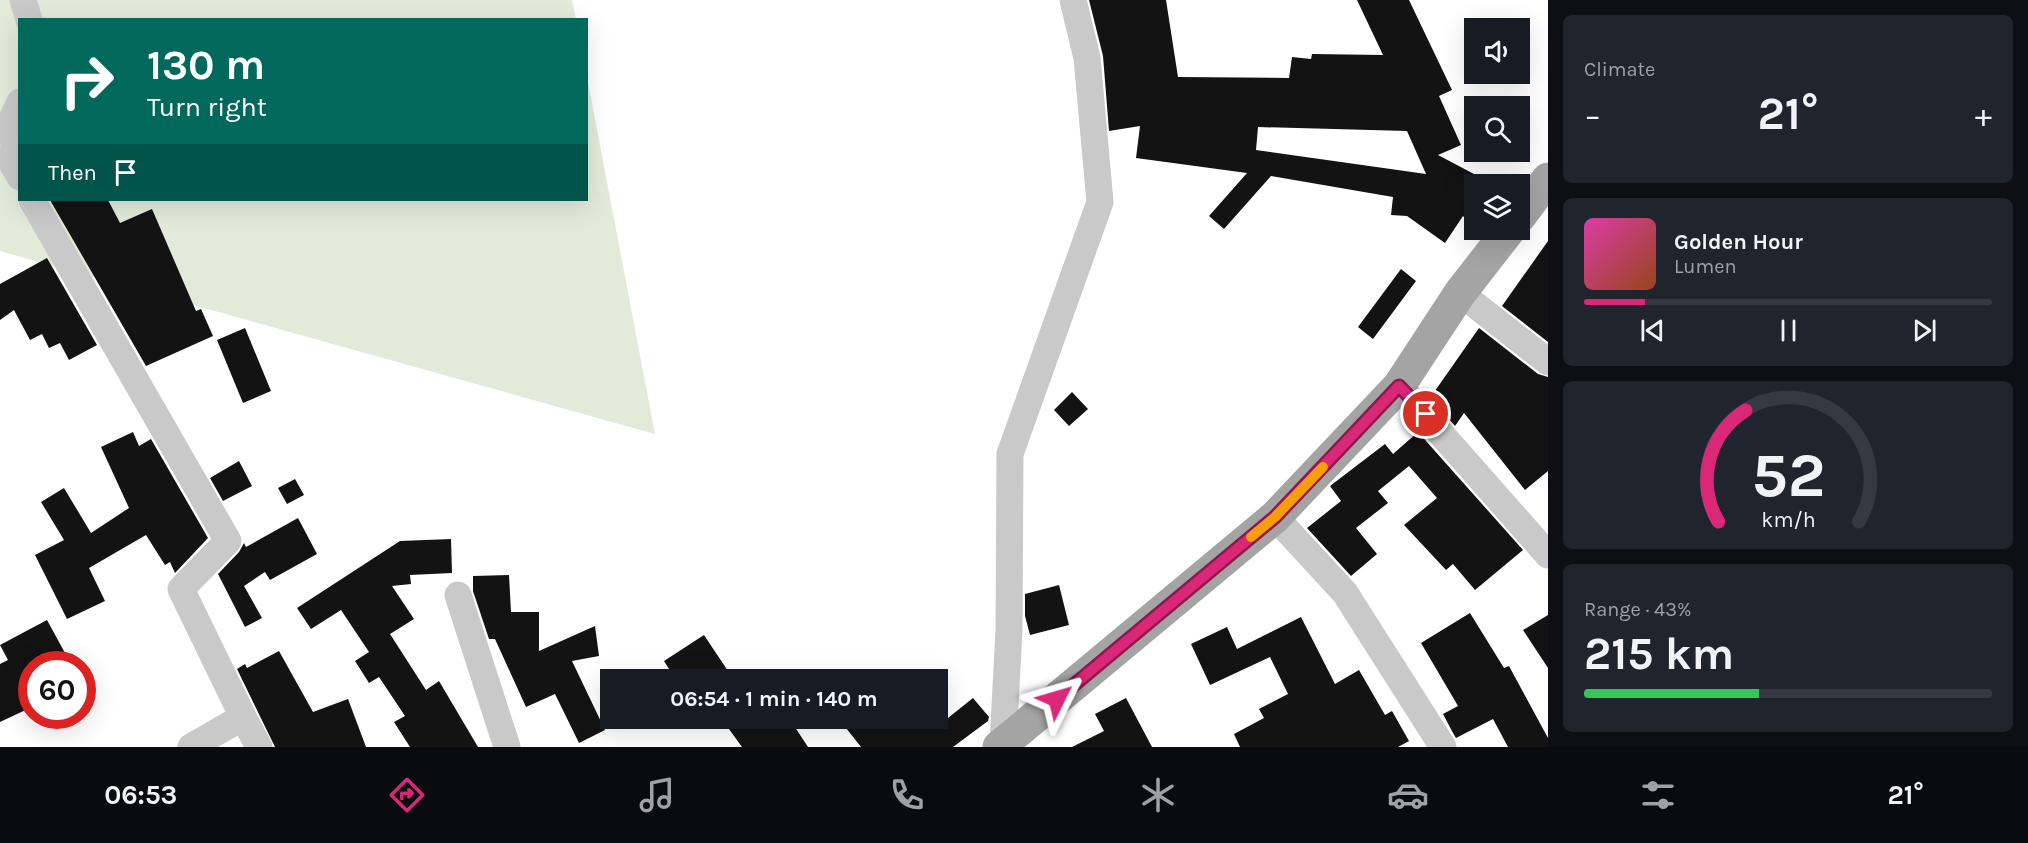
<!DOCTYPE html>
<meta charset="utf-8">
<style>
:root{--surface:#171b24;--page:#20242c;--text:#f1f3f6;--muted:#9ea1a6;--line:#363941;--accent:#db2777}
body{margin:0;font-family:Karla,sans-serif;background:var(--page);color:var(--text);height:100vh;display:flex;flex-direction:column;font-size:22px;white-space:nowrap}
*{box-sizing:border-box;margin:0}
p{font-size:20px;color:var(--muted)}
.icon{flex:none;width:33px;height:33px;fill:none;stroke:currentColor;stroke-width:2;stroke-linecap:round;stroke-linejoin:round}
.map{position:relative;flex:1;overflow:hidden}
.details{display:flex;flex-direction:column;gap:15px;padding:15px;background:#0d0f14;width:480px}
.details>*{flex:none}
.guide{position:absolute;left:18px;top:18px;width:570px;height:183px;border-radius:0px;box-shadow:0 6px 24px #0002;background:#00695c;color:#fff;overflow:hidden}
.fabs{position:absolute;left:1464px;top:18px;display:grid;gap:12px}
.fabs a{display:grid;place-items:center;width:66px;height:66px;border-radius:0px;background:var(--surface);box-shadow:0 6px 24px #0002;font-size:30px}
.speed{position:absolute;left:18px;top:651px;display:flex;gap:12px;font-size:30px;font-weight:700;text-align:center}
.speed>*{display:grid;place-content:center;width:78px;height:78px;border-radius:50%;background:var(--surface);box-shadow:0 6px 24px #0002;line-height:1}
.speed .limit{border:9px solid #d22;background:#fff;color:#111}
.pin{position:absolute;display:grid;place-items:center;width:51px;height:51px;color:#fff;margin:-26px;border:3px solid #fff;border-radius:50%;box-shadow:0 2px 6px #0007}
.me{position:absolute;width:66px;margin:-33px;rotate:50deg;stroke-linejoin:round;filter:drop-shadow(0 0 4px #0008)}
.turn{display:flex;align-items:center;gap:21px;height:126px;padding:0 30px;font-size:27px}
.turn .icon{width:78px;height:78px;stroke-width:2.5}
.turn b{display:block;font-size:42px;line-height:51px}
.then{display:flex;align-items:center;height:57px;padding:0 30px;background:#0003;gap:12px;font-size:22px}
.big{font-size:45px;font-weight:700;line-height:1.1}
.details .widget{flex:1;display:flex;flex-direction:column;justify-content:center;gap:9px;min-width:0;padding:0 21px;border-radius:9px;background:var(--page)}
.details .dial{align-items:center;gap:0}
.dial svg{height:156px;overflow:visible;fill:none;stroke:var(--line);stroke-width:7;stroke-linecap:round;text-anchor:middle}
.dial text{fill:var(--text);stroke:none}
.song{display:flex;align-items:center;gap:18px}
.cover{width:72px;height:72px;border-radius:9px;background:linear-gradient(135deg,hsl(320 70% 55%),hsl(20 70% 35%))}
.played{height:6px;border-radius:3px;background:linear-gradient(90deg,var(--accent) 15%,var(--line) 15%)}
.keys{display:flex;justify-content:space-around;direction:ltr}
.heat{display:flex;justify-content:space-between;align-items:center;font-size:33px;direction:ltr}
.charge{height:9px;border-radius:4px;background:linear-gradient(90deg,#34c759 43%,var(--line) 0)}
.trip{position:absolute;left:600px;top:669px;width:348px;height:60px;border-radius:0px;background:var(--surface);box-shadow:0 6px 24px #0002;font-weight:700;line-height:60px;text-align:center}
.dock{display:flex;height:96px;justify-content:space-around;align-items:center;background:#090b0e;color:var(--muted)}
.dock .icon{width:42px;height:42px}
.dock .active{color:var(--accent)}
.dock b{font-size:27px;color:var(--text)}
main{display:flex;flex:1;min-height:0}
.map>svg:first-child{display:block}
</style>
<main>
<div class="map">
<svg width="1548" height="747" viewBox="0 0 1548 747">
<rect width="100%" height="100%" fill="#fff"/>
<!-- green -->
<path fill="#e2ead9" d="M0,0H572L576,19L20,20V200H586L587,77L655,434L0,251Z"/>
<!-- building -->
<path fill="#131313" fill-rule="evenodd" d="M1089,0H1166L1178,77L1289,78L1292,57L1311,59L1312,54L1383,55L1357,0H1409L1452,90L1439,96L1461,145L1438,155L1474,174V228L1463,216L1445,243L1407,216L1391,215L1393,197L1271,176L1224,229L1209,216L1247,173L1136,158L1140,126L1109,131L1103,56ZM1258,127L1407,131L1426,174L1256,150Z
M50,200H108L120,223L152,209L196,311L201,309L213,336L146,366Z
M1548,241V342L1502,306Z
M47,258L97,345L69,360L60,343L49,348L42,334L30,340L14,310L0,320V284Z
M1401,269L1416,281L1373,339L1358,327Z
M245,328L271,391L243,403L217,340Z
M1479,328L1538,374L1548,377V471L1525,490L1464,413L1455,426L1442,411L1444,409L1430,398Z
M1072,392L1088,409L1069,426L1054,410Z
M133,432L139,446L151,439L208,538L175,573L170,562L165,565L146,535L89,568L105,601L67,619L35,555L64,540L41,502L64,488L91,533L129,508L101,447Z
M1418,432L1523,550L1475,590L1453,564L1446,570L1404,525L1437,498L1409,466L1378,491L1388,503L1356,528L1377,554L1351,576L1307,528L1341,501L1330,486L1385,444L1393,454Z
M239,461L252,486L223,501L210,478Z
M295,479L304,495L287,504L278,488Z
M298,518L317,554L270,580L265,572L244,586L262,618L245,627L218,574L239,552L244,543L246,547Z
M451,539L452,573L410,575L411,584L392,586L414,619L390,634L426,690L439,681L478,747H410L394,722L405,716L379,677L369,683L355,661L369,652L341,610L311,629L297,608L400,541Z
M509,575L511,612H539V651L595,626L599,656L572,661L605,730L579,743L555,694L526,707L495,639H489L473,591V576Z
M1059,585L1069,625L1030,635L1025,616V594Z
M1470,613L1504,668L1509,666L1548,738V747H1508L1493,719L1456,738L1453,733L1443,714L1458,706L1421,643Z
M1548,615V668L1523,630Z
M1301,617L1335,684L1359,670L1385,715L1392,711L1409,741L1398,747H1240L1234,734L1264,718L1259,709L1288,694L1270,657L1210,685L1191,644L1227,627L1237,649Z
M47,620L71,664H32V707L0,722V664L8,660L0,645Z
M704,635L734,680H676L664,661Z
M279,651L313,712L348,699L366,747H275L237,669L245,664L247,668Z
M973,698L989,717L988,721L953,747H861L846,728L858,718H948Z
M1126,698L1152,747H1072L1104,731L1095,714Z
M721,718H789L808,747H742Z"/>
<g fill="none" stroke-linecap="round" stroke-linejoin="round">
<!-- street -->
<path stroke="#c9c9c9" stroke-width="27" d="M23,0L29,20
M20,127L10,160L20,177
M0,131L10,123L20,102
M32,200L228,541L181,589L243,717
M1460,293L1548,362
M1399,386L1548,555
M1275,517L1345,593L1443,747
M458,595L507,747
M1003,744L1009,630L1010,454L1100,202L1087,58L1073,0
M191,747L243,717L259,747"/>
<!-- primary -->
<path stroke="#a4a4a4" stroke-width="33" d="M1520,216L1548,179
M999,747L1275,517L1399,386L1460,293L1509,230"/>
</g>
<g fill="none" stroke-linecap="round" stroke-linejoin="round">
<!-- route casing -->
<g stroke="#8e194d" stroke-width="15">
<path id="route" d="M1057,699L1275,517L1399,386L1426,414"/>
</g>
<!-- route -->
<use href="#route" stroke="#db2777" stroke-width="10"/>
<!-- slow -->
<path stroke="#f59e0b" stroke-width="10" d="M1251,537L1275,517L1323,467"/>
</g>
</svg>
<div class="fabs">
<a><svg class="icon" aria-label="sound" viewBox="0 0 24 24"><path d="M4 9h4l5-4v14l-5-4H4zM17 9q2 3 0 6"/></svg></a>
<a><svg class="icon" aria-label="search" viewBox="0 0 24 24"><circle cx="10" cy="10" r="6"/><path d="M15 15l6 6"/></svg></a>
<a><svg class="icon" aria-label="layers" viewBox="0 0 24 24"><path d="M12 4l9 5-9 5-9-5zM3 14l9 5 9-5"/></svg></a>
</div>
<div class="speed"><div class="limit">60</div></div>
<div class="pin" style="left:1426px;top:414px;background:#d93025"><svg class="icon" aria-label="arrive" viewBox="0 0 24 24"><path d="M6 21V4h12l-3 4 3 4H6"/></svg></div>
<svg class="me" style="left:1057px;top:699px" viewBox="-20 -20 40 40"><path d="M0-17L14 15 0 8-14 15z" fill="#db2777" stroke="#fff" stroke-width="4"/></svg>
<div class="trip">06:54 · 1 min · 140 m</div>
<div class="guide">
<div class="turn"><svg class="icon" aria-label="right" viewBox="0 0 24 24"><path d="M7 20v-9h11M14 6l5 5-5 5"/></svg><div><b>130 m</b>Turn right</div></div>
<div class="then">Then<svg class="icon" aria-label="arrive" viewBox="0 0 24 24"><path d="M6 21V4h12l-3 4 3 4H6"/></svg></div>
</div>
</div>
<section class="details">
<div class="widget"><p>Climate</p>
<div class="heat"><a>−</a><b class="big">21°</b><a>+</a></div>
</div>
<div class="widget">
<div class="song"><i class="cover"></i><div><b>Golden Hour</b><p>Lumen</p></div></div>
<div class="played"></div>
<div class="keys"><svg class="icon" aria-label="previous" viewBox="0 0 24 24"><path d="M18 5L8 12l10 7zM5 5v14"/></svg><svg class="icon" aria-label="pause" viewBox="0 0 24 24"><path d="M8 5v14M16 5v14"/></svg><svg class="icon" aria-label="next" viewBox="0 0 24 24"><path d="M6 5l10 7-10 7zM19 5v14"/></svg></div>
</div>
<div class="widget dial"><svg viewBox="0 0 100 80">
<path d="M14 69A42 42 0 1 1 86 69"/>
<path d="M14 69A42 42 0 0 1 28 12" stroke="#db2777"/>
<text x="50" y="56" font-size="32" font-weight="700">52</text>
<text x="50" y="72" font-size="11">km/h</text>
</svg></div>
<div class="widget"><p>Range · 43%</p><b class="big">215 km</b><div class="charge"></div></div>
</section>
</main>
<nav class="dock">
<b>06:53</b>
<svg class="icon active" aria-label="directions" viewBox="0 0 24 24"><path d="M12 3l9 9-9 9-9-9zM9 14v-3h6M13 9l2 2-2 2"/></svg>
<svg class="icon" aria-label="music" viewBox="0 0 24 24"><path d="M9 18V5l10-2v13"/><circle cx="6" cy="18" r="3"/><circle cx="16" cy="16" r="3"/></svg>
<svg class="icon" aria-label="phone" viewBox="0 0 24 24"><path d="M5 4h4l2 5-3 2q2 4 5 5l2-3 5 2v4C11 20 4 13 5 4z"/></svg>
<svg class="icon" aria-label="climate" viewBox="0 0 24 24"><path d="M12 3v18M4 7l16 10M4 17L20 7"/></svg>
<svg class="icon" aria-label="car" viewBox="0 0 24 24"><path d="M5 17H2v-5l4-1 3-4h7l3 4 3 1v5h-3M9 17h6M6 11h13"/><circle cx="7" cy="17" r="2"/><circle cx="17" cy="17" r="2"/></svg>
<svg class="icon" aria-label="filters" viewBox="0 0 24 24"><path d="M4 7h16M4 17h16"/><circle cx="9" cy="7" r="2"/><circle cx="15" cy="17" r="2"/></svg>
<b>21°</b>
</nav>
